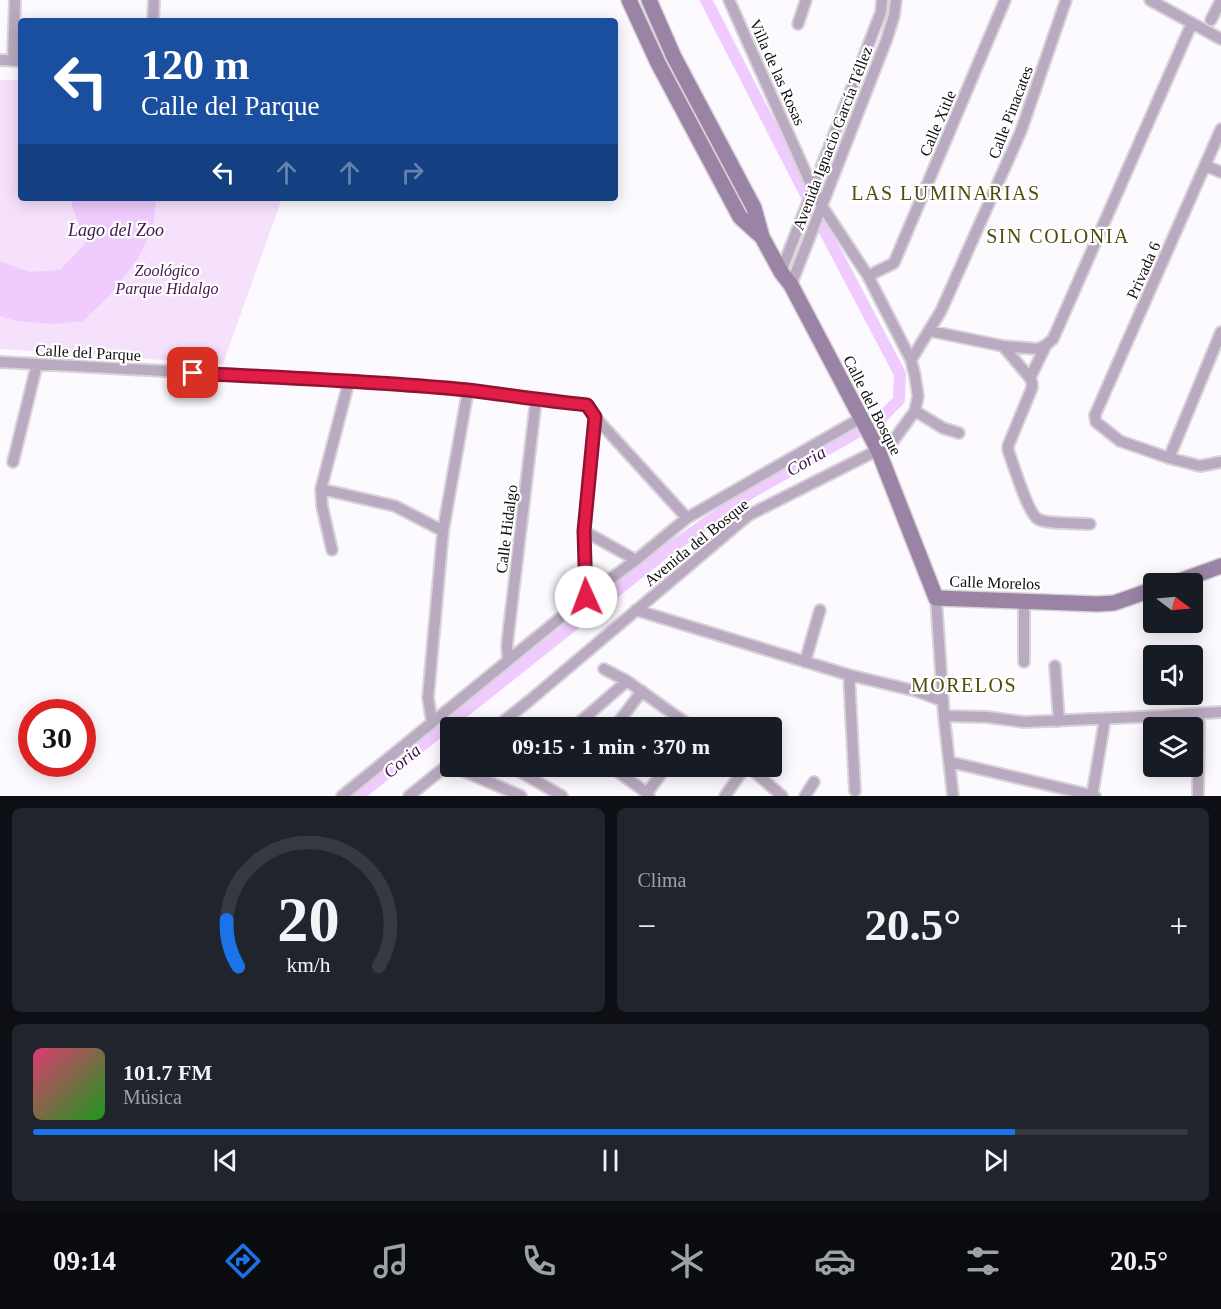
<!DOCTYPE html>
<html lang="es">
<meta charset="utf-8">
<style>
:root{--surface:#171b24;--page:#20242c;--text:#f1f3f6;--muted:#9ea1a6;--line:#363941;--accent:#1a73e8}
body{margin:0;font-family:Georgia,serif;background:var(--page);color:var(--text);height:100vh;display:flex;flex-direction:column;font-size:22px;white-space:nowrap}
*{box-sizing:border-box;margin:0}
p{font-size:20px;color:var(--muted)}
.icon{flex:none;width:33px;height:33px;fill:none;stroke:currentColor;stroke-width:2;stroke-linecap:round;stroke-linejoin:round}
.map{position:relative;height:796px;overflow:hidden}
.drawer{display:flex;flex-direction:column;gap:12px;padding:12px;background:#0d0f14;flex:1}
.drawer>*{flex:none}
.top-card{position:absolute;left:18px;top:18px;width:600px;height:183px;border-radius:6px;box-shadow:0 3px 15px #0003;background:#1a4fa0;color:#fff;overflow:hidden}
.needle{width:39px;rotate:106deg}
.controls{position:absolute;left:1143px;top:573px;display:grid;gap:12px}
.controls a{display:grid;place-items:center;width:60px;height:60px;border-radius:6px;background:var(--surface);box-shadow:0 3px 15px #0003;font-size:30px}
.speed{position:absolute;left:18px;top:699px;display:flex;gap:12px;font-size:30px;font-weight:700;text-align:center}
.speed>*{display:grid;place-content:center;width:78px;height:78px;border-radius:50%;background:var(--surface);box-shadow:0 3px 15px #0003;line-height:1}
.speed .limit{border:9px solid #d22;background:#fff;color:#111}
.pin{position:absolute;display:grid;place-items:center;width:51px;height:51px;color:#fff;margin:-26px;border-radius:12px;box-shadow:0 3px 9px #0006}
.me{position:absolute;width:66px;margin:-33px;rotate:358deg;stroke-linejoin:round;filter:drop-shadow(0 0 4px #0008)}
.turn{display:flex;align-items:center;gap:21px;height:126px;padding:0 24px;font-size:27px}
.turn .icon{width:78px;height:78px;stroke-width:2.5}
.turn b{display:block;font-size:42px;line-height:51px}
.lanes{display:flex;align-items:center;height:57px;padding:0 24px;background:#0003;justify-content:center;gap:30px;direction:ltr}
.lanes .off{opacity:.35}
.big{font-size:45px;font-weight:700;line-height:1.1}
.drawer .card{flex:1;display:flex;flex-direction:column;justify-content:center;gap:9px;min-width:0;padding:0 21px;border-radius:9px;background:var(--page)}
.drawer .dial{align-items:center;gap:0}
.dial svg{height:156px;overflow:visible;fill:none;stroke:var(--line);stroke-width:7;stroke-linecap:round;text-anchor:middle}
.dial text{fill:var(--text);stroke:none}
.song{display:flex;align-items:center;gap:18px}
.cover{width:72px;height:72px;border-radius:9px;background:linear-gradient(135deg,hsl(340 70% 55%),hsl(120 70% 35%))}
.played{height:6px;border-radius:3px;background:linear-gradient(90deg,var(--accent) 85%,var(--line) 85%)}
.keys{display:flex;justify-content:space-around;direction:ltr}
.heat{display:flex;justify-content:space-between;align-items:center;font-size:33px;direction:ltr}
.drawer .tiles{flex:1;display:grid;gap:12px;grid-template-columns:1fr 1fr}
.card:last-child{grid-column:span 2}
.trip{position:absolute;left:440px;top:717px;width:342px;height:60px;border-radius:6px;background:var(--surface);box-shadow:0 3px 15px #0003;font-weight:700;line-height:60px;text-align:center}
.menu{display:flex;height:96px;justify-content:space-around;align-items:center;background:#090b0e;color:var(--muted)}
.menu .icon{width:42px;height:42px}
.menu .selected{color:var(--accent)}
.menu b{font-size:27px;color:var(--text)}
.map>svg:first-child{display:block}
</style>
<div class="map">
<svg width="1221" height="796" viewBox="0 0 1221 796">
<rect width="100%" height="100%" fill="#fdfaff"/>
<!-- green -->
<path fill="#f6e1fd" d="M0,80H21V198H282L223,364L0,349Z"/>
<!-- water -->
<path fill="#f0cbfe" d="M72,198H156L153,229L137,260L111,294L83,321L55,324L16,321L0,316V261L29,272L60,270L86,243L72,206Z"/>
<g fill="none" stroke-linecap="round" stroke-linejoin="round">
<!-- canal -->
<path stroke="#f0cbfe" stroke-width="12" d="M358,796L665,552L747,495L880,419L899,400L900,374L821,224L706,0"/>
<!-- street casing -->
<g stroke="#d7d4d8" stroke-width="14">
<path id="street" d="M1150,0L1221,39
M1211,20L1221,0
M153,21L154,0
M798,24L806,0
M0,60L21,61
M13,61L15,0
M1221,129L1095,415L1096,422L1120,441L1169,458L1200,466L1221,462
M1206,166L1221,172
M781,272L881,12L882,0
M868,276L894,263L1005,0
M791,285L886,41L894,16L896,0
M930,331L1003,346L1038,349L1046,345L1053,339L1192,23
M1003,346L1030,378L1032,383V388L1008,446V450C1013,463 1028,514 1038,519C1046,524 1078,523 1090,524
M911,360L941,311L1021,131L1066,0
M0,362L349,381L468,390L536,400L587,405L595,417L687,518
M1030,378L1046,345
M915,411L943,428L959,433
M1169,458L1221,332
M13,462L37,364
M321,489L395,506L443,531
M584,531L636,560
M332,550L322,506L321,489L349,381
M586,597L584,531L595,417
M936,598L944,716L953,796
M1024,601V662
M636,610L849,675L916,691L943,701
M508,661L507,645L536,400
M805,662L820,610
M1055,666L1059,721
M604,669L627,681L693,728
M849,675L855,791
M944,716L987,717L1024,722L1161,716L1221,712
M432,722L428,698L443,531L468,390
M495,728L529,701L749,515L878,450L893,441L915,411L918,396L915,376L911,360L868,276L822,206L813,189L729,0
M573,728L627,681
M614,728L642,691
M950,762L1095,796
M452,766L521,796
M510,766L562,796
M610,766L647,793L649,796
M748,766L782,796
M647,793L667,766
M342,796L586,597L636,560L687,518L861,418
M409,796L450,763
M725,796L746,766
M805,796L814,782
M1092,796L1105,719
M1198,796L1199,714"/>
</g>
<!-- secondary casing -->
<g stroke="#d7d4d8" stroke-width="18">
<path id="secondary" d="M629,0L658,63L740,217L762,237
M649,0L674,57L754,208L762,237L781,272L791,285L878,450L936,598L1098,604L1114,603L1154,589
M1171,584L1221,566"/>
</g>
<!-- street -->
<use href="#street" stroke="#baaac1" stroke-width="10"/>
<!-- secondary -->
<use href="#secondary" stroke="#9a83a4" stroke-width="15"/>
</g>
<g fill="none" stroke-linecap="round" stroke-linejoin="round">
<!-- route casing -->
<g stroke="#92132f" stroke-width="15">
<path id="route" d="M193,373C285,378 377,381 468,390C508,395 547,401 587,405L595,417L584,531L586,597"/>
</g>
<!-- route -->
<use href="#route" stroke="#e11d48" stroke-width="10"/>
</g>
<g text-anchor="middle" stroke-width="4.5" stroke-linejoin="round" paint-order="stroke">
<!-- street labels -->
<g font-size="16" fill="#0d0c0e" stroke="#fff">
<text transform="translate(778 72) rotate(66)" y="6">Villa de las Rosas</text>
<text transform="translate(1010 112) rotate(-69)" y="6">Calle Pinacates</text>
<text transform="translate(937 123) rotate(-67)" y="6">Calle Xitle</text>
<text transform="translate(832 138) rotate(-69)" y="6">Avenida Ignacio García Téllez</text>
<text transform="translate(1143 270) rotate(-66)" y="6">Privada 6</text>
<text transform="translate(88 352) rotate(3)" y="6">Calle del Parque</text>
<text transform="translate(873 405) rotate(63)" y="6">Calle del Bosque</text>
<text transform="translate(506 529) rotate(-83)" y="6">Calle Hidalgo</text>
<text transform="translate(696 542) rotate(-39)" y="6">Avenida del Bosque</text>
<text transform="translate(995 582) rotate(2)" y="6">Calle Morelos</text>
</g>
<!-- park labels -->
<g font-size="16" font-style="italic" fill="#421551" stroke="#fff">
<text x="167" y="276">Zoológico<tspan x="167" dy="18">Parque Hidalgo</tspan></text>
</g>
<!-- water labels -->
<g font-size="18" font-style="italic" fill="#411450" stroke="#fff">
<text x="116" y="236">Lago del Zoo</text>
<text transform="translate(806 461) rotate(-30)" y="6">Coria</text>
<text transform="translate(402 761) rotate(-39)" y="6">Coria</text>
</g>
<!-- quarter labels -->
<g font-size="20" letter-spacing="1.5" fill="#4f4c0d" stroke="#fff">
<text x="946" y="200">LAS LUMINARIAS</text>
<text x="1058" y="243">SIN COLONIA</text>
<text x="964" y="692">MORELOS</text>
</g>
</g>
</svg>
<div class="controls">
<a><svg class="needle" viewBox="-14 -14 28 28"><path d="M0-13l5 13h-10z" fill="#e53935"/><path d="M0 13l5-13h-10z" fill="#9ea1a6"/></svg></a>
<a><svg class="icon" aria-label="sound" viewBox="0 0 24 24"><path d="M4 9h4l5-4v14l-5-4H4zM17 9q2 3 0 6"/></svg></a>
<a><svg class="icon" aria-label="layers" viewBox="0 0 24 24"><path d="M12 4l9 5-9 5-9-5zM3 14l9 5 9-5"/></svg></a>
</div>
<div class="speed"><div class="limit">30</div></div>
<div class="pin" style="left:193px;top:373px;background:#d93025"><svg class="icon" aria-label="arrive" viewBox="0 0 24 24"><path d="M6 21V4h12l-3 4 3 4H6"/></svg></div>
<svg class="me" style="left:586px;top:597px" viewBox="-20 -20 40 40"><circle r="19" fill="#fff"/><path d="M0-13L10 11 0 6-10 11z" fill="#e11d48"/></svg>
<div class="trip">09:15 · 1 min · 370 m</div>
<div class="top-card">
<div class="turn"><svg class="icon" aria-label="left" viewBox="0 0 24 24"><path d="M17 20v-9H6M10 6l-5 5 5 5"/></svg><div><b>120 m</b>Calle del Parque</div></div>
<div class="lanes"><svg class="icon" aria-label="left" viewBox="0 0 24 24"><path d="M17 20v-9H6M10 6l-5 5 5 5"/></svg><svg class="icon off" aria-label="ahead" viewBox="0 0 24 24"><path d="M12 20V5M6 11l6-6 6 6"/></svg><svg class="icon off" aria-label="ahead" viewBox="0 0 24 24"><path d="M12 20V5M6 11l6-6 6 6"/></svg><svg class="icon off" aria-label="right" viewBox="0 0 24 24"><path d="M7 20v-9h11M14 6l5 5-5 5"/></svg></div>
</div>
</div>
<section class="drawer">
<div class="tiles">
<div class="card dial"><svg viewBox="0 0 100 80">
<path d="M14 69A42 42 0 1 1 86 69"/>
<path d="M14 69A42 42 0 0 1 8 45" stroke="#1a73e8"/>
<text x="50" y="56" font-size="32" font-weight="700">20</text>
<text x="50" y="72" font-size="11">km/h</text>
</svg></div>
<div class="card"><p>Clima</p>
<div class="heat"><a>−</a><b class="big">20.5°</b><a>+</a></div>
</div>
<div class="card">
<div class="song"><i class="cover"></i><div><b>101.7 FM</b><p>Música</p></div></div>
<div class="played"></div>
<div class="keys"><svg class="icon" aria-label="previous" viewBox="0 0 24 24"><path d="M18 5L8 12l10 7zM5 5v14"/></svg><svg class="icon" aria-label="pause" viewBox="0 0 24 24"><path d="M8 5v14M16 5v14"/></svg><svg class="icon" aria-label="next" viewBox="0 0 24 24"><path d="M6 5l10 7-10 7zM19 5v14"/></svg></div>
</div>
</div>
</section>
<nav class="menu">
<b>09:14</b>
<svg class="icon selected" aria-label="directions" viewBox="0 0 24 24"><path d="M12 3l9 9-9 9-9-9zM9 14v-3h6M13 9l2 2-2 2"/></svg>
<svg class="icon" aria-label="music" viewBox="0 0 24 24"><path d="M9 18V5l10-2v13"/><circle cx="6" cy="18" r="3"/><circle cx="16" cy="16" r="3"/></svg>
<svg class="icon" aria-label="phone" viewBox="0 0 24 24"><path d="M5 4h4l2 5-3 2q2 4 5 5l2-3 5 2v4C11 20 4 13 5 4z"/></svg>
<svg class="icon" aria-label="climate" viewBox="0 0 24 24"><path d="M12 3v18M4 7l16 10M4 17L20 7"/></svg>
<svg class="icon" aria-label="car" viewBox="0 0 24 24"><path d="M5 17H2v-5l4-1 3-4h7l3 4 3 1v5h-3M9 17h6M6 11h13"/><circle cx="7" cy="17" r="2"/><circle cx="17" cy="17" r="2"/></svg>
<svg class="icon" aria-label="filters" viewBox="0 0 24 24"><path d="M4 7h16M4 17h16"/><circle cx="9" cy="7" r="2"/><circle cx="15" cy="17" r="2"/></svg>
<b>20.5°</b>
</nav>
